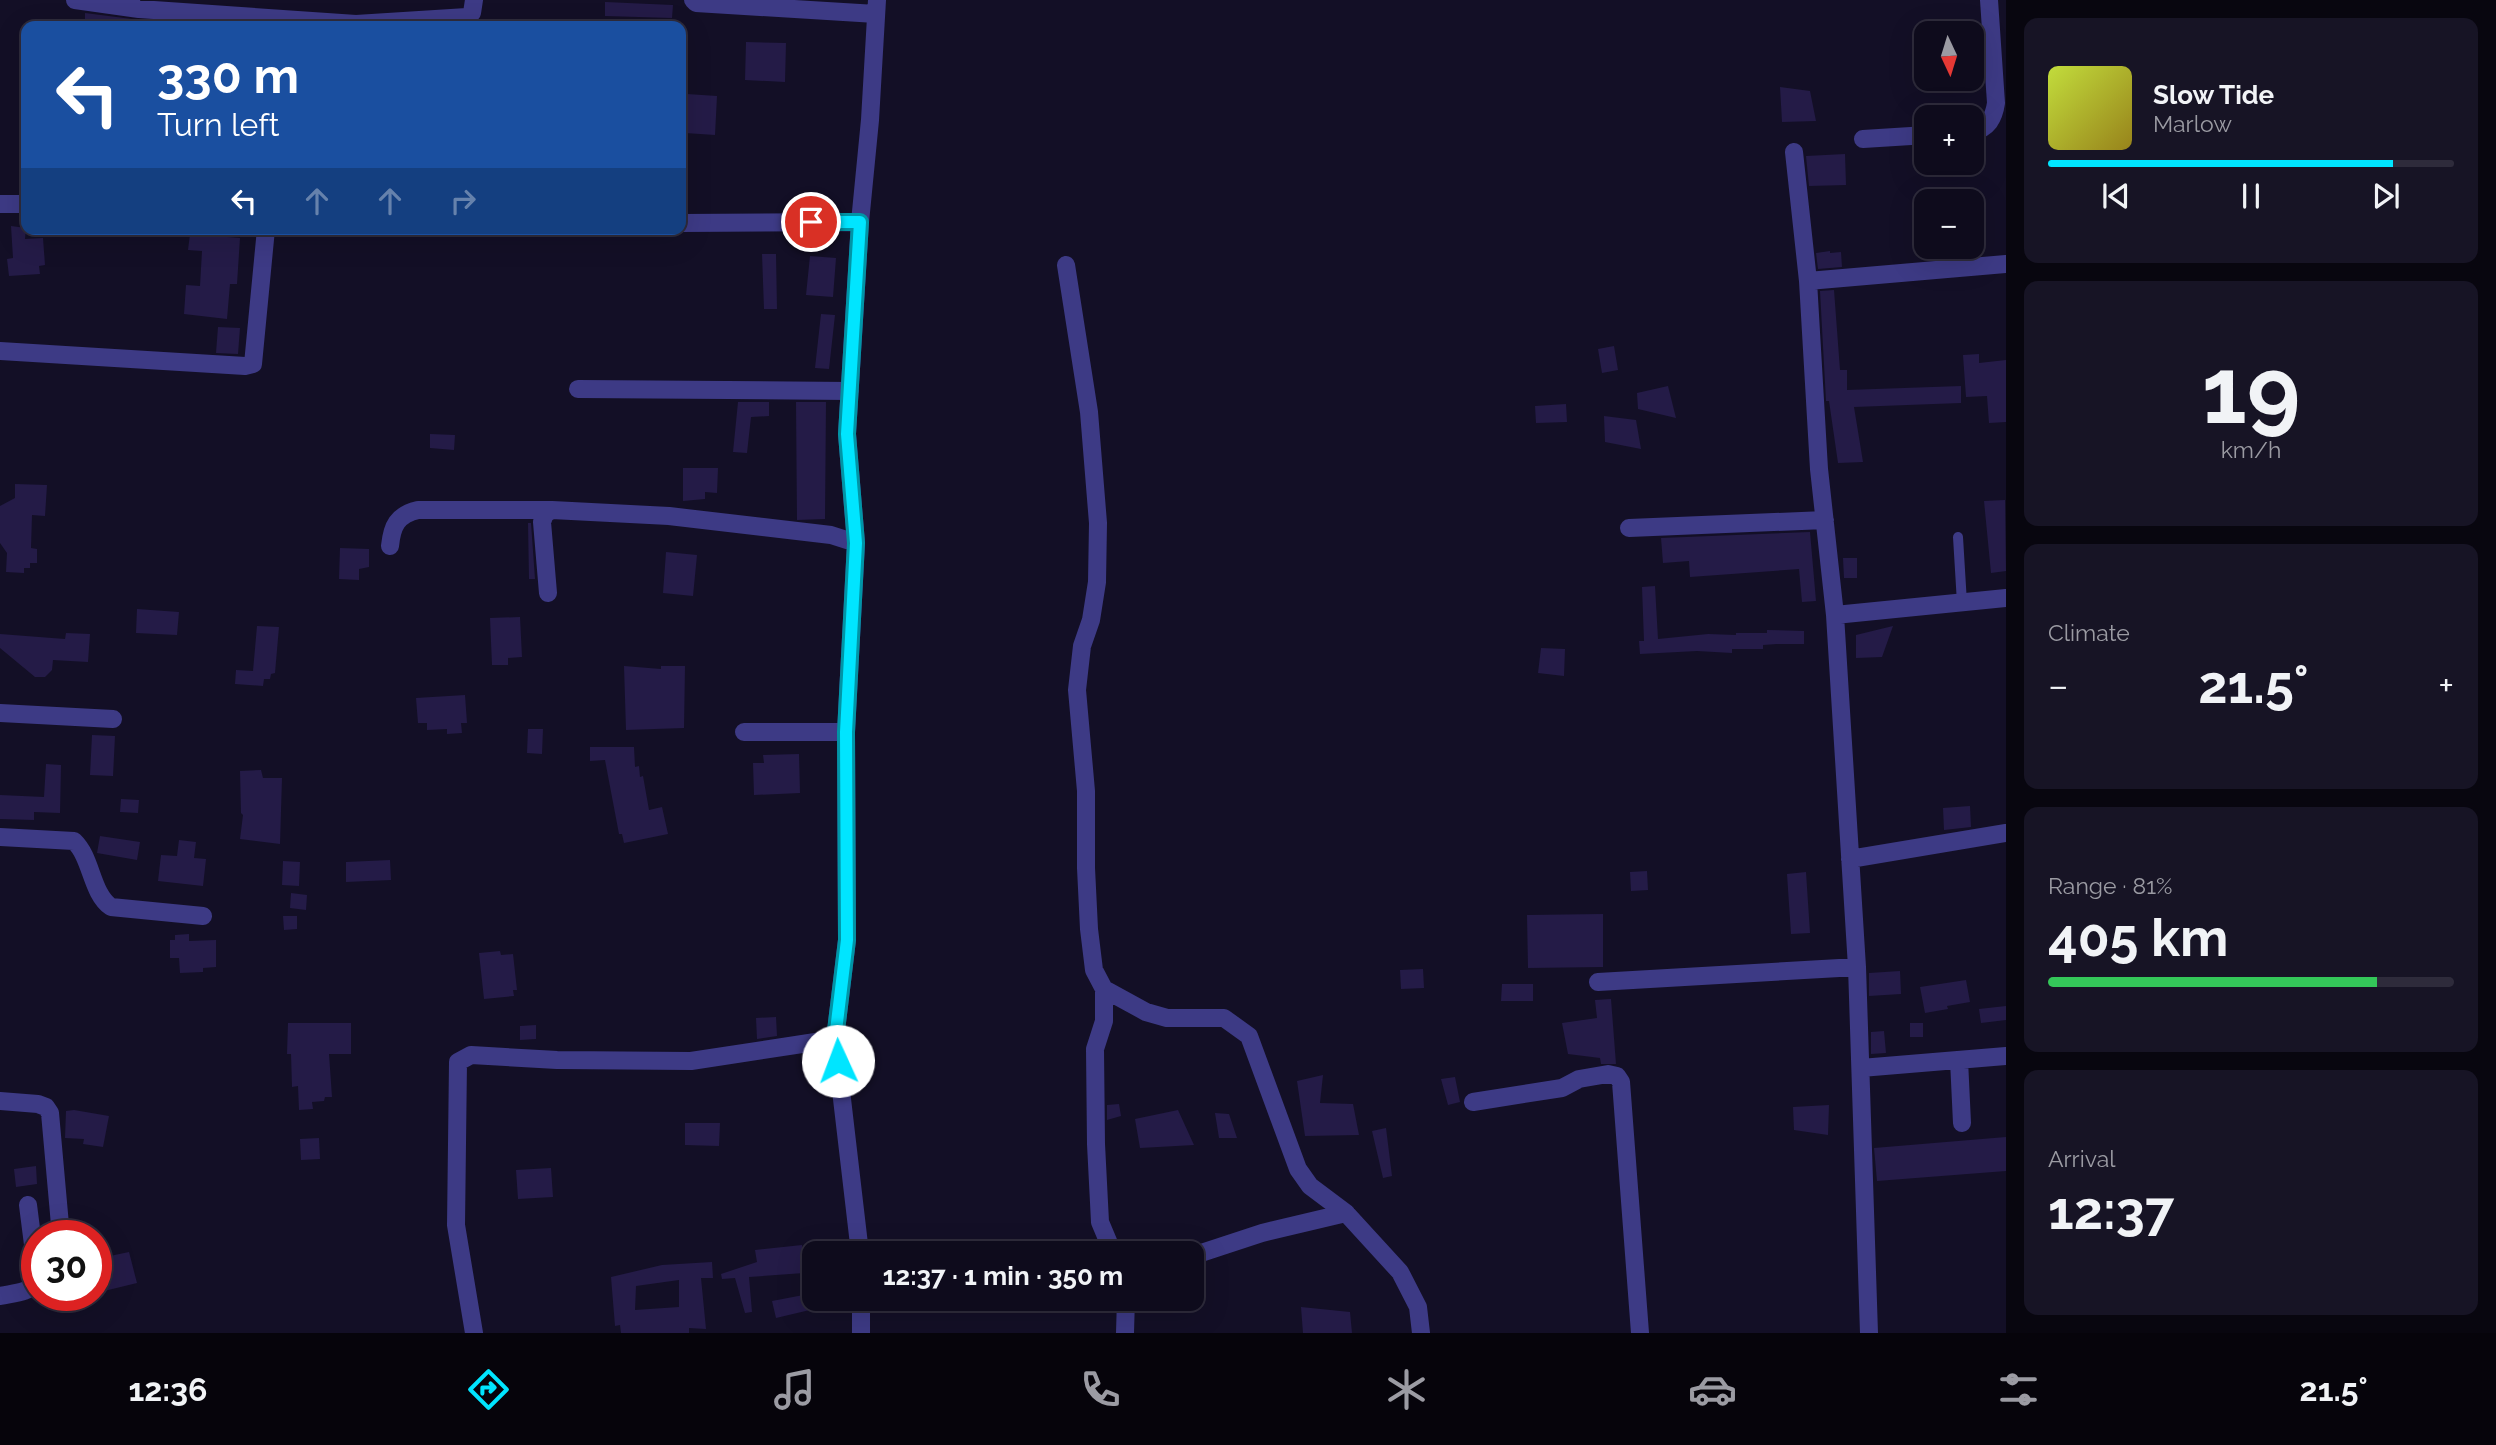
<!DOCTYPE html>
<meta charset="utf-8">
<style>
:root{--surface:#0e0b1c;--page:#171425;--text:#f1f3f6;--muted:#9b9ba3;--line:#2e2b3b;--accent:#00e5ff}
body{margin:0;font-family:Raleway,sans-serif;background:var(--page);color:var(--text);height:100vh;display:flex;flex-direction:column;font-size:26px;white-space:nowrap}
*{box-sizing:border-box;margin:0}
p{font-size:23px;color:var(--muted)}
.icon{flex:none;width:38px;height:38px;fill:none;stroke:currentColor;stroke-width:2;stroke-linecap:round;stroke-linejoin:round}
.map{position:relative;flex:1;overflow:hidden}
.details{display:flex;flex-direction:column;gap:18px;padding:18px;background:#08060f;width:490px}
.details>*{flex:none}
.guide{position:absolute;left:21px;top:21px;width:665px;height:214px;border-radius:14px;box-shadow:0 7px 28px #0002,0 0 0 2px var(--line);background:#1a4fa0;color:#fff;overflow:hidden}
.needle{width:46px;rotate:176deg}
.buttons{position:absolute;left:1914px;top:21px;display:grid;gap:14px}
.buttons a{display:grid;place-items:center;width:70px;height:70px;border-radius:14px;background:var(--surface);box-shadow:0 7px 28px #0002,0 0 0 2px var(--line);font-size:35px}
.speed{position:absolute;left:21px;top:1220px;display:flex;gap:14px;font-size:35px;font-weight:700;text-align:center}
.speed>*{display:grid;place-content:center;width:91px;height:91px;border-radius:50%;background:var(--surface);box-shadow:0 7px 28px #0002,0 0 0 2px var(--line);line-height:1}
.speed .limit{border:10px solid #d22;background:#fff;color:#111}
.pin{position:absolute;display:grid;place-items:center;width:60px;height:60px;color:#fff;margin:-30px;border:4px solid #fff;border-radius:50%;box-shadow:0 2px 7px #0007}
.me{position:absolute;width:77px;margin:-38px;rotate:358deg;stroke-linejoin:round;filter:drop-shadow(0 0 5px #0008)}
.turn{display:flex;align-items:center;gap:24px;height:147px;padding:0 21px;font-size:32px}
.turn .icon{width:91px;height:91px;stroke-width:2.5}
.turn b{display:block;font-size:49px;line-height:60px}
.lanes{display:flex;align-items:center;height:66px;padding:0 21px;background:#0003;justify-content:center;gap:35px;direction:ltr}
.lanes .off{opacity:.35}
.big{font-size:52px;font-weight:700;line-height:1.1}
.details .widget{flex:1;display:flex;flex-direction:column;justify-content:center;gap:10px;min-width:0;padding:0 24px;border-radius:14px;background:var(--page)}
.details .dial{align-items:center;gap:0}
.dial b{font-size:91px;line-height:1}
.song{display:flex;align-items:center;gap:21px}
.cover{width:84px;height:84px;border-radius:10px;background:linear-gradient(135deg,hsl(70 70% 55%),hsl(50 70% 35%))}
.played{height:7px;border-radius:4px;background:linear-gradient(90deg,var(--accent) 85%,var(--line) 85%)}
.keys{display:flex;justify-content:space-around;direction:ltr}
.heat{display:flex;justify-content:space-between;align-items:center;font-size:38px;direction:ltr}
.charge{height:10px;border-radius:5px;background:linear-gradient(90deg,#34c759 81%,var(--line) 0)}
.trip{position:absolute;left:802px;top:1241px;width:402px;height:70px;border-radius:14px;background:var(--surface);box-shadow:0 7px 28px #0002,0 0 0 2px var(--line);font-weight:700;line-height:70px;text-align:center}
.tab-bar{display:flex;height:112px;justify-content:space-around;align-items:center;background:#06040b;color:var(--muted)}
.tab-bar .icon{width:49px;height:49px}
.tab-bar .selected{color:var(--accent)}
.tab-bar b{font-size:32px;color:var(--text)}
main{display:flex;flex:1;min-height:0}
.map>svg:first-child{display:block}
</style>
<main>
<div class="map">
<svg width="2006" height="1333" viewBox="0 0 2006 1333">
<rect width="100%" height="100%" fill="#130f26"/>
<!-- building -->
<path fill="#241b47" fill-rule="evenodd" d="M605,2L673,5L672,18L605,16Z
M85,13L132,19V26H85Z
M1962,20V33H1928V21Z
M746,42L786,43L785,82L745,80Z
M1780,87L1810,91L1816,121L1782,122Z
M687,94L717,96L715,135L685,133Z
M1845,154L1846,185L1809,186L1806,156Z
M11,226L26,228L25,239L43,238L45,265L39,266L40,274L9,276L7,259L13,258Z
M190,234L240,238L237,284H230L227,319L184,314L186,285L200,286L202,251L188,250Z
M1830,251V253L1841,252L1842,267L1818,269L1816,253Z
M762,254H776L777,309H764Z
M810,256L836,258L833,297L806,295Z
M1834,290L1840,370H1847V390L1961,386V403L1854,407L1863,462L1838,463L1829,401H1826L1820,291Z
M821,314L835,315L829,369L815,368Z
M218,327L240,328L238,354L216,353Z
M1614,346L1618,370L1602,373L1598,349Z
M1979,354V363L2006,360V422L1989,423L1987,396L1966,397L1963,355Z
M1668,386L1676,418L1638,409L1637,393Z
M738,402H769V416L751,417L747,453L733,452Z
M796,402H826L825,519L797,520Z
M1566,404L1567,422L1536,423L1535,406Z
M1604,416L1636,420L1641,449L1605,442Z
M430,434L455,435L454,450L430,448Z
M683,468H718L717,493L705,492V499L683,501Z
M15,484L47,485L45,516L32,515L31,548L37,549V563H30V568H24V573L6,572L7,553L0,543V506L15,498Z
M2005,500L2006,571L1991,573L1984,501Z
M528,523H531L535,579H529Z
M1810,532L1816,601L1802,602L1799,569L1690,577L1689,561L1663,563L1661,538Z
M340,548L369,549V567L359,569V580L339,579Z
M666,552L697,555L693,596L663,593Z
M1843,558H1857V578H1844Z
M1655,586L1658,639L1708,634L1736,635V633H1767V630L1804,631V644H1777L1763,645V649H1732V653L1697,651L1640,654L1639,641H1644L1642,587Z
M137,609L179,612L177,635L136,633Z
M520,617L522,657L508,658V665H492L490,618Z
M257,626L279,627L275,673L271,674L270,679H264L263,686L235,684L236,670L253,671Z
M1893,626L1882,657L1856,658V635Z
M66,633L90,634L88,662L53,660L52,670L45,677H35L0,648V634L65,639Z
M1541,648L1565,649L1564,676L1538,673Z
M624,666L661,669V666H685L684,728L626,730Z
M465,695L467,723H461L462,733L447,734V729L427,730V723H418L416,698Z
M528,729H543L542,754L527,753Z
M92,735L115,736L113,776L90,775Z
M590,747H634L635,767L639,766L640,777L643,776L649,810L662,807L668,834L624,843L622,834H619L605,760L590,761Z
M799,754L800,793L754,795L753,763H764L763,755Z
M46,764L61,765L60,813L34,812V820L0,819V795L44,797Z
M261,770L263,778H282L280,844L240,839L243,815L241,813L240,771Z
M121,799L139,800L138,813L120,812Z
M1970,806L1971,827L1944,830L1943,808Z
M100,836L140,842L137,860L97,853Z
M179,840L196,842L194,858L206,859L203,886L158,881L161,855L177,856Z
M390,860L391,880L346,882V862Z
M283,861L300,862L299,886L282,885Z
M1647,871L1648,890L1631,891L1630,872Z
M1806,872L1810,933L1791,934L1787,874Z
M291,893L307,895L306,910L290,908Z
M1603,914V967L1528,968L1527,915Z
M283,916H297V929L284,930Z
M189,934V941L216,940V967L203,968V972L180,973L179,958H170V940H175V935Z
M500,951L501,955L513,954L517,990H513L514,996L484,999L479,953Z
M1423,969L1424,988L1401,989L1400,970Z
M1900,971L1901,994L1869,996V973Z
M1966,980L1970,1002L1947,1006L1948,1009L1925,1013L1920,987Z
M1502,984H1533V1001H1501Z
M1611,999L1616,1064H1601L1600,1058L1568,1054L1562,1023L1597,1018L1595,1000Z
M2006,1006V1020L1981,1023L1979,1009Z
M776,1017L777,1036L757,1039L756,1018Z
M288,1023H351V1054H329L332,1097H325L324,1101L312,1102L313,1109L299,1110L298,1086L292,1087L291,1054H287Z
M1910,1023H1923V1037H1910Z
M536,1025V1039L520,1040V1026Z
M1884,1031L1886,1053L1871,1054V1032Z
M1323,1075L1320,1103L1353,1104L1359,1135L1305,1136L1297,1081Z
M1455,1077L1460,1102L1448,1105L1441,1079Z
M1119,1104L1121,1116L1107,1120V1105Z
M1829,1105L1828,1135L1794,1130L1793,1107Z
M74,1110L109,1116L103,1147L83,1144L84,1139L65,1138L66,1111Z
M1178,1110L1194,1145L1140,1148L1135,1119Z
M1215,1113L1229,1114L1237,1138H1219Z
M685,1123H720L719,1146L685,1145Z
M1386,1128L1392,1176L1383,1178L1372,1131Z
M2006,1137V1171L1877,1181L1874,1148Z
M319,1138L320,1159L301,1160L300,1139Z
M36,1166L37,1184L16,1187L14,1169Z
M551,1168L553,1197L518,1199L516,1170Z
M802,1245L804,1273L749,1277L752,1312L745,1313L735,1278L722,1279L721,1274L757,1262L755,1250Z
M129,1252L137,1283L96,1293V1266L112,1262L110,1256Z
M712,1262L713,1278H701L706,1329L689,1328V1333H621L620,1325L615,1326L611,1277L662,1265ZM679,1280V1307L635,1310L636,1286Z
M814,1293V1309L776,1318L772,1301Z
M1301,1307L1350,1312L1352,1333H1303Z"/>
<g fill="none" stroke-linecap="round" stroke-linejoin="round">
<!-- lane -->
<path stroke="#3d3a85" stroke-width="10" d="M1958,537L1962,603"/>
<!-- street -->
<path stroke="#3d3a85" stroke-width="18" d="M75,0L139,9L356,24L467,17L472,13L474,0
M693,0L696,3L876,14
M1972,131C1988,130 1994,117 1996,103L1989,0
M1863,139L1927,135
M1794,152L1808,281L1819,469L1835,615L1857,967L1869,1333
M0,204H26
M681,223L860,222
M1066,265L1089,412L1098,523L1097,582L1091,620L1082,646L1077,690L1086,791V868L1089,929L1094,970L1104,989L1146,1012L1167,1018H1224L1249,1036L1298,1169L1310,1186L1346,1213L1400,1272L1418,1307L1421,1333
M1808,281L2006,264
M0,351L245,366L253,364L266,229
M578,389L850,391
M1629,528L1825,520
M390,546C392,526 397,515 418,510H552
M548,593L542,522L545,514L552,510L669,516L831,535L856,543
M1835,615L2006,598
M0,713L113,719
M744,732H846
M0,837L74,841C92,858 91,893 111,907L203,916
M1850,859L2006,833
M1598,982L1857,967
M1104,989V1021L1095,1049L1096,1144L1100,1222L1113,1253
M1959,1060L1962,1123
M1861,1068L2006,1056
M0,1101L38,1104L46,1107L50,1113L61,1236
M1473,1102L1562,1088L1579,1079L1608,1074L1617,1076L1621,1082L1640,1333
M28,1205L37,1276
M860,1253L835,1039L847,940L846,732L856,543L847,434L860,222L870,120L877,0
M1192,1256L1262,1233L1346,1213
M0,1296C13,1293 29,1293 37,1282
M861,1298V1333
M474,1333L456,1225L458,1062L471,1055L557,1060L691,1061L835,1039
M1125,1333L1126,1298"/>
</g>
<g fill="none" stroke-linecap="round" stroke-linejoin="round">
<!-- route casing -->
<g stroke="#0095a6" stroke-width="18">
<path id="route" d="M811,222H860L847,434L856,543L846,732L847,940L835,1039L838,1061"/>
</g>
<!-- route -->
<use href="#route" stroke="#00e5ff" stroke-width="12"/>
</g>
</svg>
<div class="buttons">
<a><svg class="needle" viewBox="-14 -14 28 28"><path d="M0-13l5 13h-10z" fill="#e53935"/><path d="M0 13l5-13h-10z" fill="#9b9ba3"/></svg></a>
<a>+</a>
<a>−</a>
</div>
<div class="speed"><div class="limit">30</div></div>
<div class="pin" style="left:811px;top:222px;background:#d93025"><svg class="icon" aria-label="arrive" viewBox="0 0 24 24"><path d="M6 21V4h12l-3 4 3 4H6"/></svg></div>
<svg class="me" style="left:838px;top:1061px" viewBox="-20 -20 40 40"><circle r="19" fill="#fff"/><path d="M0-13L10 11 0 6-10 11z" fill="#00e5ff"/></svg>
<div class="trip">12:37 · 1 min · 350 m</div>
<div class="guide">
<div class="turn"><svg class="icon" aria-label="left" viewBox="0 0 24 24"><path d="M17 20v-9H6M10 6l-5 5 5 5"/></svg><div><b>330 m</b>Turn left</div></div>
<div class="lanes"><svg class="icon" aria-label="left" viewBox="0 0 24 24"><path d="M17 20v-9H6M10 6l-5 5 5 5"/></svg><svg class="icon off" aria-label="ahead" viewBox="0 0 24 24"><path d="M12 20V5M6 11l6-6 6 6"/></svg><svg class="icon off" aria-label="ahead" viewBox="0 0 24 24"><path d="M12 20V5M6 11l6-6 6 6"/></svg><svg class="icon off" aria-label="right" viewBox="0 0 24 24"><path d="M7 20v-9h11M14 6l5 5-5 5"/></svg></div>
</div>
</div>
<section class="details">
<div class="widget">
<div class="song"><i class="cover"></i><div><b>Slow Tide</b><p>Marlow</p></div></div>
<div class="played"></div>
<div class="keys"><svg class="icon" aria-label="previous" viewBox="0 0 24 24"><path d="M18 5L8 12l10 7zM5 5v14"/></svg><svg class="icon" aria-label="pause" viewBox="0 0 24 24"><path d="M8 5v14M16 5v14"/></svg><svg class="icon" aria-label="next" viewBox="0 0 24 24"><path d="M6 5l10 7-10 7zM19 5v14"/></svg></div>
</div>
<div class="widget dial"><b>19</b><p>km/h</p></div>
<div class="widget"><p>Climate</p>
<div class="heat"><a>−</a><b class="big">21.5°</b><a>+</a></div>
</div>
<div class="widget"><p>Range · 81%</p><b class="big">405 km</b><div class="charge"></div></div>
<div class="widget"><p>Arrival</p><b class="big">12:37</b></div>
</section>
</main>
<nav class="tab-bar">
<b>12:36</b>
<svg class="icon selected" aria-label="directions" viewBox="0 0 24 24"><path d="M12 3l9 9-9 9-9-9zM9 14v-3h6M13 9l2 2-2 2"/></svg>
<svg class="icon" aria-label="music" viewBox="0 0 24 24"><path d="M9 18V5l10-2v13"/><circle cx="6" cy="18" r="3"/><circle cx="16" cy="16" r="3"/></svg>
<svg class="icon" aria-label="phone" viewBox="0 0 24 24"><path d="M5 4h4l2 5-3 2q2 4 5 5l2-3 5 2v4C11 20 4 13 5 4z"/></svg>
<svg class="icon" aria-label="climate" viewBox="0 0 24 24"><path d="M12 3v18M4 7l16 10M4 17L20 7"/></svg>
<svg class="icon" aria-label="car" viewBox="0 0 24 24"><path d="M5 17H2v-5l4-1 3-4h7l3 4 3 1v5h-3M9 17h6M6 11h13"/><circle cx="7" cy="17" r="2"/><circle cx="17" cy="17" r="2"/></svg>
<svg class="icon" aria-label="filters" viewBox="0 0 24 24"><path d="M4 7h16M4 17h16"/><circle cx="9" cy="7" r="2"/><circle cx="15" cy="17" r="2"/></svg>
<b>21.5°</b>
</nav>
